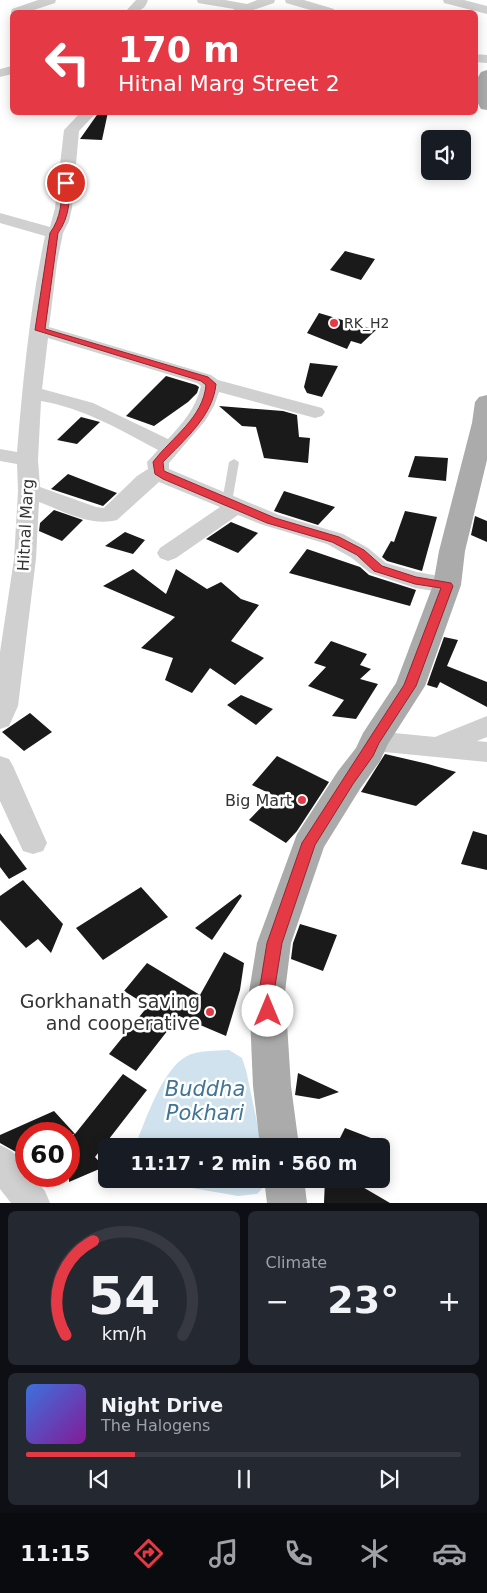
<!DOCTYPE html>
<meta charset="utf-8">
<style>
:root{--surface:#171b24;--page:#242831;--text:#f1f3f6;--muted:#9ea1a6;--line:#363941;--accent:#e63946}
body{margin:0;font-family:"DejaVu Sans",sans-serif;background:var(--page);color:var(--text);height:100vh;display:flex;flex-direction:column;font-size:19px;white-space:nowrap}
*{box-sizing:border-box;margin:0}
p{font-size:16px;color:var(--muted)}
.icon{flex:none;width:28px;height:28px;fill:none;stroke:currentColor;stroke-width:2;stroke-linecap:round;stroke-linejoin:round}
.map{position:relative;height:1203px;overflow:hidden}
.details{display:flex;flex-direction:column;gap:8px;padding:8px;background:#0d0f14;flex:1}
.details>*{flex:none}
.top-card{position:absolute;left:10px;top:10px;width:468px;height:105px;border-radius:8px;box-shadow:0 2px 12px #0003;background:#e63946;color:#fff;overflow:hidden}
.fabs{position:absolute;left:421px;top:130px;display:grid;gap:10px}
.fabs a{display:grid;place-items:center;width:50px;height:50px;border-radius:8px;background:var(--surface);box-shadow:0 2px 12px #0003;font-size:25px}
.speed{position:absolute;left:15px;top:1122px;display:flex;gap:10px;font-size:25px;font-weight:700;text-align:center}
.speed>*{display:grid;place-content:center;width:65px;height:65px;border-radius:50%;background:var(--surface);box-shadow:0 2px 12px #0003;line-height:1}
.speed .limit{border:8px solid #d22;background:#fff;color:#111}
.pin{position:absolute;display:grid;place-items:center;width:42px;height:42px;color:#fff;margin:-21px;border:2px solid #fff;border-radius:50%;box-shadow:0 1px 5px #0007}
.me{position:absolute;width:55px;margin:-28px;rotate:0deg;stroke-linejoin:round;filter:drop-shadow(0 0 4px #0008)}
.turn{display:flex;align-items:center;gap:18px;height:105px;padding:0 25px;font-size:22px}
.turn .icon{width:65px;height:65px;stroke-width:2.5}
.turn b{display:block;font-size:35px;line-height:42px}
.big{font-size:38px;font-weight:600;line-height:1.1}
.details .widget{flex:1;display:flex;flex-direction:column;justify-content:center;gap:8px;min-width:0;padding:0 18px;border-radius:8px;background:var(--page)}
.details .dial{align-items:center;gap:0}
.dial svg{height:130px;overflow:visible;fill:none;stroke:var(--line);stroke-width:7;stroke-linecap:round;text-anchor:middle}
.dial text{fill:var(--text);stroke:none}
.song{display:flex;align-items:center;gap:15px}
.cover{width:60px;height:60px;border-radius:8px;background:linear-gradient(135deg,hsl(220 70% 55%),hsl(290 70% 35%))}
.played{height:5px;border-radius:2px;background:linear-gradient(90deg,var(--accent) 25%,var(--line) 25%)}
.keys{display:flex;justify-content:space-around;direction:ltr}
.heat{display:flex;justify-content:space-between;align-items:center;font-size:28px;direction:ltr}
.details .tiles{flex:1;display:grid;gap:8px;grid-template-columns:1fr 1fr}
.widget:last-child{grid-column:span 2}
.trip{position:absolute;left:98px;top:1138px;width:292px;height:50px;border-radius:8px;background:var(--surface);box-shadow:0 2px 12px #0003;font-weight:600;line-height:50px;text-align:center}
.tabs{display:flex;height:80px;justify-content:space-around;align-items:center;background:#090b0e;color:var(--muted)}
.tabs .icon{width:35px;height:35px}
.tabs .active{color:var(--accent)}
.tabs b{font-size:22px;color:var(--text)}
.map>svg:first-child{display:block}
</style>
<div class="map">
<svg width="487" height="1203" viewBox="0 0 487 1203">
<rect width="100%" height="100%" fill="#fff"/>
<!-- water -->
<path fill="#cfe2ee" d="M229,1050L242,1058L246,1070L262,1146H135C145,1122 162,1069 187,1056C198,1050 216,1051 229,1050Z
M140,1179H266L267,1183L257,1194L238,1196Z"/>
<!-- building -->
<path fill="#1a1a1a" d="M99,112H108L102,140L80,139Z
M345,251L375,259L361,280L330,270Z
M319,313L376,330L361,344L351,341L347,349L307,333Z
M310,363L338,366L322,397L307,393L304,387Z
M166,376L196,385L199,387L197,393L188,402L154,426L126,416Z
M219,406L283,411L297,415L299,437L310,438L308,463L264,458L256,427L242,426Z
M81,417L100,422L77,444L57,440Z
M415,456L448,458L446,481L408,477Z
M68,474L117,493L103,506L51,489Z
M284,491L335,507L318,525L280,513L274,511Z
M54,510L83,520L62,541L39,531L40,523Z
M405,511L437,517L422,571L387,561L382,557L391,541L394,542Z
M475,516L487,521V542L471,535Z
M231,522L258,533L238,553L206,539Z
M125,532L145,540L133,554L105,546Z
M307,549L360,567L369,575L416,590L410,606L289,573Z
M133,569L166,594L176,569L207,589L221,582L241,599L259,605L231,641L264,658L235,685L210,668L192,693L165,680L173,658L141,648L175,617L103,586Z
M444,637L458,640L447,666L487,682V707L440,682L437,688L427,685Z
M331,641L367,654L360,665L371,669L360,679L378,684L356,719L332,716L344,700L308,686L326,667L314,663Z
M241,695L273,709L256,725L227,705Z
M30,713L52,732L24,751L2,732Z
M385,754L428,764L456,772L416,806L361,792Z
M277,756L329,782L297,831L286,843L249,820L273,795L252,785Z
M473,831L487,835V870L461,864Z
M0,833L27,869L9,879L0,867Z
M23,880L63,924L51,953L38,939L26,948L0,920V896Z
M141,887L168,917L103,960L76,928Z
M240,894L242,896L212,940L195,928Z
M300,924L337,935L323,971L291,959L293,943Z
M224,952L244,963L240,990L226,1036L179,1016L136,1071L109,1054L148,1006L124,991L147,963L200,995Z
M298,1073L339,1092L319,1099L295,1095Z
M123,1074L147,1090L95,1157L104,1167L69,1182V1141L74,1134H26V1167L16,1152L0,1143V1135L54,1111L75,1134Z
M345,1128L389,1145L388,1146H336Z
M325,1179H349L390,1203H324Z"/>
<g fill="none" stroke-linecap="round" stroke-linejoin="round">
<!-- lane -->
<path fill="#d0d0d0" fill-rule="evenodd" d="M234,459L239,462L232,502L227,505L222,502L229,462Z"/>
<!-- street -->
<path fill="#d0d0d0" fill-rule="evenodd" d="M38,0H56L55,3L28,12H12V15L11,12L12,9Z
M136,0H148C144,12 137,12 125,12Z
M197,0H225L247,4L257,0H275L274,3L247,12H233L234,9L198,3Z
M285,0H304L334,9L335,12H317L286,3Z
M443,0H464L487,6V14L444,3Z
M475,54L487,55V63L475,62Z
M12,66V74L0,77V69Z
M81,112H97L79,131L72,208L69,221L63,233L57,263L49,327L211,375L218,380L322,408L325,412L322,416L315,418L219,392L214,406L205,421L169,463V469L279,515L343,534L368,548L386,563L417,572L455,579L459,585L455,591L447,593L415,588L370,573L352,558L327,544L263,525L238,515L176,558L168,561L160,558L157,553L160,548L220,507L159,482L117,520C91,527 63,511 39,502L36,559L18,706L9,726L0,729V652L14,559L18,491L17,464L0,461V449L17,452C23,380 30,307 45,236L0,223V213L50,227L55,208L64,130ZM48,338L197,383L201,386C196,408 183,423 168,439L93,403L42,389ZM41,401C83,408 121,430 158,450L147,462L148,469L137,476L104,508L96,507L40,487L38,460Z
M487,716V737L477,741L487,742V762L374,751L365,748L361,741L365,734L374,731L435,737Z
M0,756L9,759L13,766L47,843L43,851L33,854L23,851L0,801Z
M0,1145C14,1151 26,1161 26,1176H33L45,1191L50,1203H11L0,1189Z"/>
<!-- primary -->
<path fill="#ababab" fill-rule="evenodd" d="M487,70V110L481,109C473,96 473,84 481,72Z
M487,395V460L465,551L461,585L425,686L388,744L380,761L360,789L324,847L291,943L285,992L291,1086L299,1146H260L253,1086L249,992L257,943L297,834L338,771L356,748L363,733L396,683L433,585L439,551L472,423L475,402L479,397Z
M264,1179H304L307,1203H267Z"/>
</g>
<!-- route -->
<path fill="#e63946" stroke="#96252e" d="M66,180L70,183C70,200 69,218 58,233L45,329L208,377L216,384C213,416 184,440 163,462L164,471L275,518L339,537L364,550L382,566L416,577L451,583L453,586L416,686L379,743L373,756L353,784L315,845L282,943L274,992L275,1011L273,1016L268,1018L263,1016L260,1011L259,992L267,943L302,843L404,685L441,588L415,584L374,571L357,555L332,542L267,523L163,479L155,474L153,462C172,437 203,418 206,385L201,381L35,330L50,233C61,218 62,201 62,183Z"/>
<!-- markers -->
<g fill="#e63946" stroke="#fff" stroke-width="2">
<circle cx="334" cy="323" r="5"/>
<circle cx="302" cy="800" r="5"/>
<circle cx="210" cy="1012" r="5"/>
</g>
<g text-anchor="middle" stroke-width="5" stroke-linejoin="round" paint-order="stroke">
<!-- far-poi labels -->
<g font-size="14" fill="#333" stroke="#fff" text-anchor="start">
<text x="344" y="328">RK_H2</text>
</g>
<!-- street labels -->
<g font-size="16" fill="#333" stroke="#fff">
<text transform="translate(25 525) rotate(-87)" y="6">Hitnal Marg</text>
</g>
<!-- poi labels -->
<g font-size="16" fill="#333" stroke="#fff" text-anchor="end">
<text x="292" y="806">Big Mart</text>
</g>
<!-- near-poi labels -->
<g font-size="19" fill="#333" stroke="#fff" text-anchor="end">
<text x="200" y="1008">Gorkhanath saving<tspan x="200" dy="22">and cooperative</tspan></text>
</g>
<!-- near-water labels -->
<g font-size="21" font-style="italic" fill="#3f7597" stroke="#fff">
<text x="205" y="1096">Buddha<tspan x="205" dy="24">Pokhari</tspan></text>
</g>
</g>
</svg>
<div class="fabs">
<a><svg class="icon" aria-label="sound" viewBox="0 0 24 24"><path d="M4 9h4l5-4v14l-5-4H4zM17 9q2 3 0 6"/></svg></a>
</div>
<div class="speed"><div class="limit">60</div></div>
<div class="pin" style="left:66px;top:183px;background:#d93025"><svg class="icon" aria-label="arrive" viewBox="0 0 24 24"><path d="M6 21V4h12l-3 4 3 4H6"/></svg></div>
<svg class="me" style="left:268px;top:1011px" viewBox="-20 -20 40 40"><circle r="19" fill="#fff"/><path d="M0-13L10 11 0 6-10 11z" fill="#e63946"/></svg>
<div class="trip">11:17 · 2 min · 560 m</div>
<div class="top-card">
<div class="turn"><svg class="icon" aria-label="left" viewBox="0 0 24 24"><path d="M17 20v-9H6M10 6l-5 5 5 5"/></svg><div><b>170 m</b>Hitnal Marg Street 2</div></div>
</div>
</div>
<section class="details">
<div class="tiles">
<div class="widget dial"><svg viewBox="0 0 100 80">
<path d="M14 69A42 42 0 1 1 86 69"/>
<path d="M14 69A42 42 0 0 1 31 11" stroke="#e63946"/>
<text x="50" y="56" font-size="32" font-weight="700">54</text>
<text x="50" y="72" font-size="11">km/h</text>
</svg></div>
<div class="widget"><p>Climate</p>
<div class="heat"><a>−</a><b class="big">23°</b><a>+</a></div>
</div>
<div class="widget">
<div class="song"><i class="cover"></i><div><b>Night Drive</b><p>The Halogens</p></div></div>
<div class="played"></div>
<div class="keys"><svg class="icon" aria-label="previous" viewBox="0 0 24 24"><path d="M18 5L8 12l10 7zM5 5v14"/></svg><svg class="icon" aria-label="pause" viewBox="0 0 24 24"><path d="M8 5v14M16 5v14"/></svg><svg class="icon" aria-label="next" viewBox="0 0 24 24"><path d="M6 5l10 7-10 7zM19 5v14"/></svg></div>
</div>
</div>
</section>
<nav class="tabs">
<b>11:15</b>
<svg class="icon active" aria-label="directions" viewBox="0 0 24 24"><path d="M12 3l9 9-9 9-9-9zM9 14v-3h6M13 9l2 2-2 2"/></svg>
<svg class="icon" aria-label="music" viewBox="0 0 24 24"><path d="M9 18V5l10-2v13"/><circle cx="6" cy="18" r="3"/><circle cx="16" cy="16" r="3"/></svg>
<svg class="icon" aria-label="phone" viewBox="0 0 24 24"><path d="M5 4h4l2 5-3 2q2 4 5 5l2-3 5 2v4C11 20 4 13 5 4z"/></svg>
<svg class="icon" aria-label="climate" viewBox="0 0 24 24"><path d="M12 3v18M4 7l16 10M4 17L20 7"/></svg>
<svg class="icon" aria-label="car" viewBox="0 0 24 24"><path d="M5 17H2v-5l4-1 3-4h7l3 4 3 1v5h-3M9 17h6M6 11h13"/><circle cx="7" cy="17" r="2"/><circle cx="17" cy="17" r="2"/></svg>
</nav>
